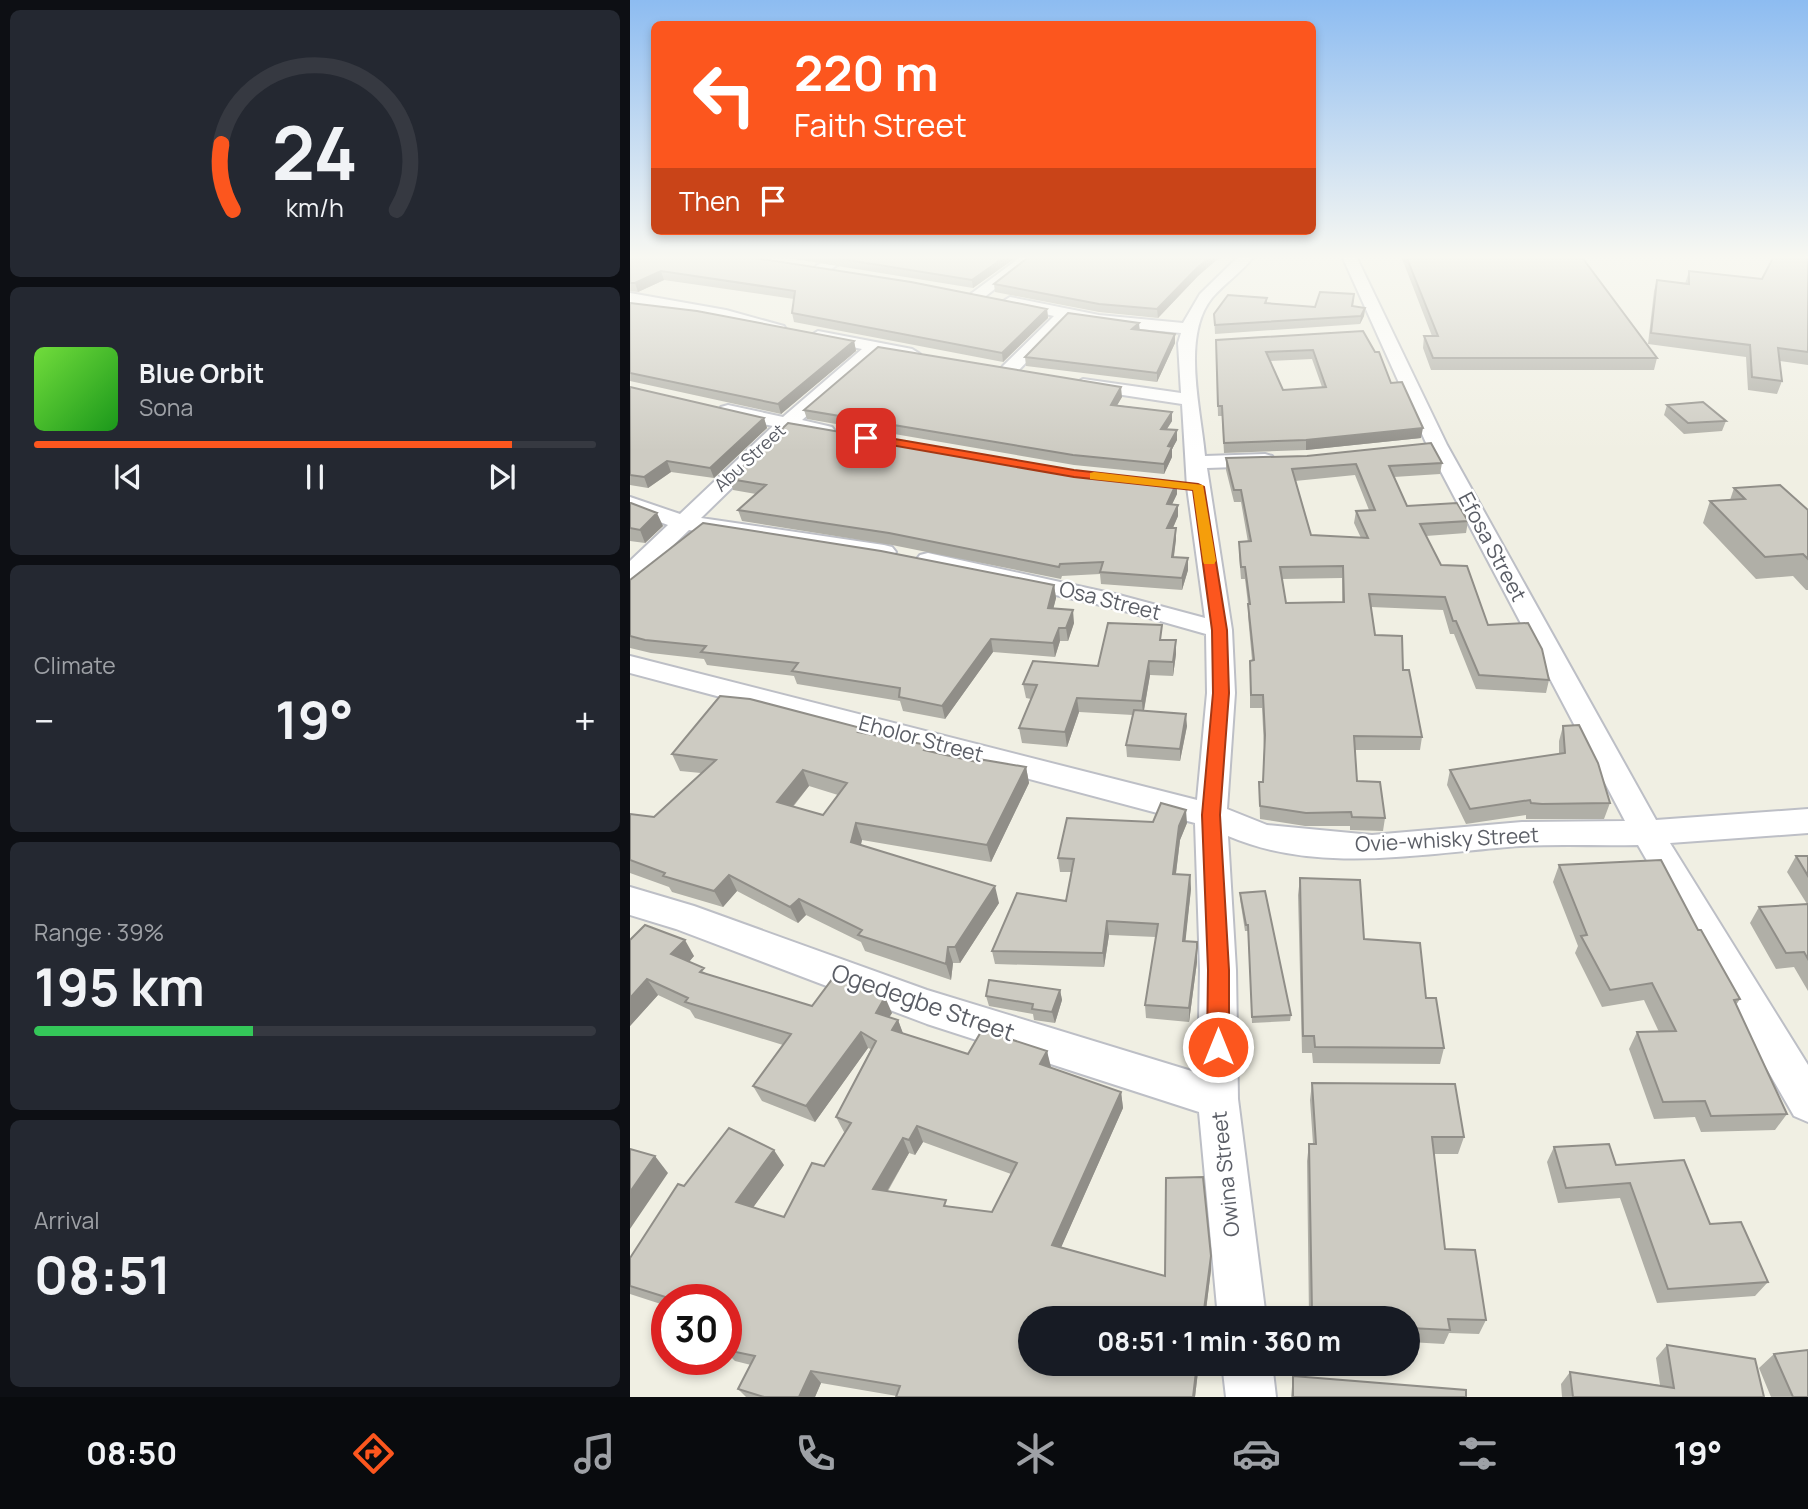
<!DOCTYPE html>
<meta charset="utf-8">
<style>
:root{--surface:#171b24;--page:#242831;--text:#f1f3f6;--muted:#9ea1a6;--line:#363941;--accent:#fc561e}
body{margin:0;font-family:Manrope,sans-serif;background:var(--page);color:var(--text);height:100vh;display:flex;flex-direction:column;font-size:26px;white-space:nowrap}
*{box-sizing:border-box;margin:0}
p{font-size:23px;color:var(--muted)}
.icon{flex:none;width:38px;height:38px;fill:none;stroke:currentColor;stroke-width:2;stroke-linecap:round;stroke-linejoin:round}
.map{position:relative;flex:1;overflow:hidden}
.side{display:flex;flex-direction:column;gap:10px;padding:10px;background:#0d0f14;width:630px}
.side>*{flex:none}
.banner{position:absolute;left:21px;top:21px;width:665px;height:214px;border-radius:10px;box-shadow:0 4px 10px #0003;background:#fc561e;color:#fff;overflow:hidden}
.speed{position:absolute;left:21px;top:1284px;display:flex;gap:14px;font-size:35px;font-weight:700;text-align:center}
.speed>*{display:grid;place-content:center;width:91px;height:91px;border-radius:50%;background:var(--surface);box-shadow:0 4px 10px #0003;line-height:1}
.speed .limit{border:10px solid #d22;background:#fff;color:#111}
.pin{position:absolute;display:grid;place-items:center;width:60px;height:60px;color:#fff;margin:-30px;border-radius:14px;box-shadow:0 4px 10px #0006}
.me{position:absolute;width:77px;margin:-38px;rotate:0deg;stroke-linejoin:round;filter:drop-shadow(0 0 5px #0008)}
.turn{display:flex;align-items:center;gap:24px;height:147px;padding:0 28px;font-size:32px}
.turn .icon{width:91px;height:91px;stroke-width:2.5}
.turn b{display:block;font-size:49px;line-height:60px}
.then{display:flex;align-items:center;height:66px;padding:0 28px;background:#0003;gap:14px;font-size:26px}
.big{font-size:52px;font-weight:700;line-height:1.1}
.side .card{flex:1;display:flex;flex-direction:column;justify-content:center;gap:10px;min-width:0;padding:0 24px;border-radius:10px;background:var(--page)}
.side .dial{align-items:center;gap:0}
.dial svg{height:182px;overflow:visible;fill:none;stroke:var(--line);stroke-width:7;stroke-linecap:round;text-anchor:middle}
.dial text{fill:var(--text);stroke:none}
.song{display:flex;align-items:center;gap:21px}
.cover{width:84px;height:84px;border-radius:10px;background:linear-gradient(135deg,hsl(100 70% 55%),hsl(120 70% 35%))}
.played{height:7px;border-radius:4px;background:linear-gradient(90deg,var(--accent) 85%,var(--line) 85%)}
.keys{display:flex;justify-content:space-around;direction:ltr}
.heat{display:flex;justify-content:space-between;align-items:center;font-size:38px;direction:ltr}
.charge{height:10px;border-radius:5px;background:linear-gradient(90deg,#34c759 39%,var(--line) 0)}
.trip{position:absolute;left:388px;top:1306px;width:402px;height:70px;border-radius:35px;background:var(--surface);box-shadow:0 4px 10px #0003;font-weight:700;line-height:70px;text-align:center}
.menu{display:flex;height:112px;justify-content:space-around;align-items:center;background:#090b0e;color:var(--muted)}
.menu .icon{width:49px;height:49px}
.menu .active{color:var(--accent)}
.menu b{font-size:32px;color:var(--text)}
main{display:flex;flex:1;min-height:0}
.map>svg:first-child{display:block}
</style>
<main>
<section class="side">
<div class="card dial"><svg viewBox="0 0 100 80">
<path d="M14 69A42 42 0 1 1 86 69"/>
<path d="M14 69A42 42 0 0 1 9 40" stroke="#fc561e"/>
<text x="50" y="56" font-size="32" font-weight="700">24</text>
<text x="50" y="72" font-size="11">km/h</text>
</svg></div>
<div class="card">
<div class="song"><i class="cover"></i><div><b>Blue Orbit</b><p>Sona</p></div></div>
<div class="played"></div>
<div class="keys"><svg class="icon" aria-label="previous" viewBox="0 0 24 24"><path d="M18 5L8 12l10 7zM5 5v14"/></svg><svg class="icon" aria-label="pause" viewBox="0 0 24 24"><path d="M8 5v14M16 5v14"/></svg><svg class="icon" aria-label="next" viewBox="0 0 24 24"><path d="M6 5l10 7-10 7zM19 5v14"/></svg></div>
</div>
<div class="card"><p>Climate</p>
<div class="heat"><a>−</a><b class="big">19°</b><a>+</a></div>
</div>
<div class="card"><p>Range · 39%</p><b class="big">195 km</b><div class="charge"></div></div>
<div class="card"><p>Arrival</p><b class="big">08:51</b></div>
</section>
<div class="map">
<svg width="1178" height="1397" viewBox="0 0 1178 1397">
<rect width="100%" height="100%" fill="#f0efe3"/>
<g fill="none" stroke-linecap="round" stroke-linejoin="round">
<!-- minor casing -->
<g stroke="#bdbfc6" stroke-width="4">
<path id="minor" d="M205,256H222L196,272H186V266Z
M392,256H407L352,299H342L339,296L342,293Z
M609,256H624C612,272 595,283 582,298C551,336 571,410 575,456L635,454L642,456L645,460L642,464L635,466L577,468L602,630L605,693L597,809L637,825L742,835L892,822L995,821L797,445L712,256H726L817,445L1026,820L1178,809V833L1040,843L1178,1065V1122L1164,1116L1008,845C969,846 929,844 890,846C794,853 689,875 598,836L606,970L608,1099L636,1318H588L569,1112L297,1024L46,929L0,915V887L64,906L297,990L568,1073L570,970L565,823L0,673V656L567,800L577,693L576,634L484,608L290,565L286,560L290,555L298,553L489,595L575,618L557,487L552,404L453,389L444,384L453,379L551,393L548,343L551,333L469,325L438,319L385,374H373L370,370L373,366L424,316L375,305L372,302L380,297L469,315L553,323L570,294Z
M0,293L96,310L154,326L156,329L148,334L95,319L0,303Z
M188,331L282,349L290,354L282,359L249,353L172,420L202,427L205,431L202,435L195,437L161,430L71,518L254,545L262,547L266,552L262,557L254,559L59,530L8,579L0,581V561L38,525L0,511V497L50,514L143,426L91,415L89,411L91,407L98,405L153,417L232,349L182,339L180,336Z
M592,1363H642L646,1397H596Z"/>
</g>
<!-- minor -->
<use href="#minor" fill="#fff" fill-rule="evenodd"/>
</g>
<!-- wall -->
<path fill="#b0afa7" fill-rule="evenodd" d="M0,256L417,309L418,318L373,362L164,322L162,313L164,299L34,280L8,292L0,291Z
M146,256H388L343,288Z
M400,256H591L568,276L528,318L469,312L365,292L364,284Z
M771,256H951L1027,358L1024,370H801L793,348L794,336H802Z
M1178,256V365L1150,361L1152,381L1147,394L1118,390L1116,357L1018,344L1024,291L1027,280L1055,284L1059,271L1132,279Z
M724,294L723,306L735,308L734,316L730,324L585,334L584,314L637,298V303L685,307Z
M0,303L224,341L226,351L151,414L0,381Z
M510,330L545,343L527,382L396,366L395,357Z
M733,331L791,438L676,450L594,453L592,416H588L586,340ZM682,359L692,387L653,390L640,361Z
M0,387L134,418L137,428L84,478L41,472L18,488L0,485Z
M492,397L487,405L542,412V421L537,429L547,430V440L542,449V457L534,474L444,465L177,419L174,410Z
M1037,405L1096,421L1092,431L1054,434L1034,415Z
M596,458L812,463L810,474L764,477L777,506L838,521L836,533L796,536L811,565L858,625L919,680L916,693L846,689L824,634H820L813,610L741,607L745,635L773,670L792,737L790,750H725L727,781L755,818L753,831L720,830V826H675L630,819L629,782H633L634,748L632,708H620V661L622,660L618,616V604L615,579H611L609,554V542H618L611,502H604L596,470ZM725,475L739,510L726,511L724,523L731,538L681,535L665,481ZM712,578V602L656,603L652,579Z
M100,479L547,494L542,504L548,505V516L543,528L546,539L544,557L558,558V570L552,590L471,584L470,574L432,576L431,579L262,545L112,521L108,510L126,494L103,490Z
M1104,488L1178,510V590H1176L1163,576L1126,579L1073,523L1080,501L1100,500Z
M0,503L33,526L15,543L0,541Z
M0,580L424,585L426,598L423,609L444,623L438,641H430L425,657L363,652L315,719L273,711L270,701L167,684L164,676L77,665L74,659L21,653L0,648Z
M533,640H546V654L543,676L520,675L514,711L557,726L550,761L497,757L496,745L503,715L449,712L437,747L392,743L389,728L401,699L396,698L393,684L468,666Z
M933,726L980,803L974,819H896V815L836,824L817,785L820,770L929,754V741Z
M231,728L232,732L299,751L347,762L396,767L399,783L361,862L232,840L231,845L369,903L330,963H323L321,980L235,951L231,942L176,915L168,923L107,891L93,907L42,892L39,887L0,873V814L24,817L71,773L50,771L42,754ZM179,786L208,795L193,815L163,807Z
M557,823L550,840L546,874L560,875L561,889L555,941L567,962L559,1022L516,1018L515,1005L526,937L479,935L474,967L365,964L362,951L436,901L442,872H430L428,858Z
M1166,856H1178V991L1164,967L1146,969L1120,923L1129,907L1177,904L1157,872Z
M929,865L1068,930L1110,999L1106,1005L1157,1114L1145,1130L1071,1132L1065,1117L1024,1119L999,1049L1007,1032H1029L1014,1000L972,1007L945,953L948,946L923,882Z
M670,878L796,998L814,1048L810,1064L683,1063L682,1053H672L668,895Z
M610,893L661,1015L660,1021L622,1023L618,931H615L610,899Z
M0,940L64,956L59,962L77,974L182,1006L262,1013L259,1017L268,1020L273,1034L338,1054L417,1051L420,1068L491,1092L493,1108L431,1247L535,1276L581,1256V1270L575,1318H401V1363H569L565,1397H266L267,1396L191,1383L185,1397H116L108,1389L121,1365L105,1361L96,1352V1342L103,1328L96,1326V1300H37V1306L0,1294V1258L54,1186L154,1165L123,1207L154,1217L194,1166L215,1133L214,1132L206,1117L241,1049L238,1048L185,1122L132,1101L123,1086L153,1045L65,1018L60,1010L28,995L0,1026ZM293,1142L381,1174L362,1212L318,1206L258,1191L279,1153L285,1155Z
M430,990L432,1000L425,1023L404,1020L403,1014L359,1006L356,996Z
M682,1083L834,1137L828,1154H804L815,1249L856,1320L849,1334L819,1333L814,1344L779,1342V1318H679L677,1161L679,1144H683L680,1100Z
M924,1147L986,1165L1080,1224L1138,1282L1125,1296L1027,1303L990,1198L928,1203L917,1162Z
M1037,1345L1134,1397H932L931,1384L940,1372L1030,1385L1026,1358Z
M1144,1354L1178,1397H1141L1129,1368Z
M663,1376L836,1397H661Z"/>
<!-- shaded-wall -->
<path fill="#908e88" d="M376,256H388L343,288L342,280Z
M582,256H591L568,276L528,318L527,309L568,267Z
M31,271L34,280L8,292L5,283Z
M735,308L734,316L730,324L731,316Z
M417,309L418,318L373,362L372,353Z
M509,323L510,332L502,329Z
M545,334V343L527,382V373Z
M224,341L226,351L151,414L148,404Z
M491,387L492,397L482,414L481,405Z
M542,412V421L531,438V429Z
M134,418L137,428L84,478L80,468Z
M793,428L791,438L676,450V440Z
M547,430V440L542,449V457L534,474V464L538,446Z
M37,461L41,472L18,488L14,477Z
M547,482V494L537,515V504Z
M548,505V516L538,539L537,528Z
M27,513L33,526L15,543L10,530Z
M546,528V539L542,569V557Z
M558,558V570L552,590V578Z
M424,585L426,598L420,622L418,608Z
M443,610L444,623L438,641L436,628Z
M429,628L430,641L425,657L423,643Z
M361,639L363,652L315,719L312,706Z
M546,640V654L543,676V662Z
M519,661L520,675L513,715L512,701Z
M447,698L449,712L437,747L435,732Z
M556,714L557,726L550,761V749Z
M396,767L399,783L361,862L357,845Z
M173,770L179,786L153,818L147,802Z
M556,810L557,823L550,840L544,888L543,874L549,826Z
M226,823L232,840L227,858L221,842Z
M99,875L107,891L93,907L84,891Z
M560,875L561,889L554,955L553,941Z
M365,886L369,903L330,963L325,947Z
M169,899L176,915L168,923L160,907Z
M477,921L479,935L474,967L473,953Z
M55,940L64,956L51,971L41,954Z
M318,947L323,963L321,980L316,964Z
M567,948V962L559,1022V1008Z
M17,979L28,995L0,1026V998Z
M430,990L432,1000L425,1023L422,1012Z
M255,997L262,1013L252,1029L246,1013Z
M268,1020L274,1036L262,1030Z
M231,1032L238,1048L185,1122L176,1106Z
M417,1051L421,1067L414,1080L410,1064Z
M491,1092L493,1108L426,1259L422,1245Z
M287,1126L293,1142L285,1155L279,1140Z
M273,1138L279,1153L250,1203L243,1189Z
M144,1150L154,1165L117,1216L106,1202Z
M25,1156L38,1173L0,1229V1192Z
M581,1256V1270L575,1318H573Z
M567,1363H569L565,1397H563Z
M181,1371L191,1383L185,1397H169Z"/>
<!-- building -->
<path fill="#cdcbc2" stroke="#908e88" stroke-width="2" fill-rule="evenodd" d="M0,256H112L281,282L417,309L372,353L162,313L165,291L31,271L5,283H0Z
M193,256H376L342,280Z
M400,256H582L568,267L527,309L469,304L364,284Z
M776,256H951L1027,358H803L794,336H808Z
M1144,256H1178V352L1148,348L1152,381L1122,377L1120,345L1021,333L1027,280L1059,284V271L1132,279Z
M690,292L724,294L722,306L735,308L731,316L585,325L584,314L598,295L637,298L635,303L685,307Z
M0,303L67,311L224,341L148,404L0,373Z
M438,313L509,323L502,329L545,334L527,373L395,357Z
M733,331L745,352H749L761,383L772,382L793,428L676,440L594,443L592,406H588L586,340ZM683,350L696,387L653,390L636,352Z
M248,347L491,387L481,405L542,412L531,429L547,430L538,446L542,447L534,464L443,455L174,410Z
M0,387L134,418L80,468L37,461L14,477L0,475Z
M1073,402L1096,421L1058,423L1037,405Z
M158,423L443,472L547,482L537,504L548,505L537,528H546L542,557L558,558L552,578L470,572L473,562L430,564L429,567L259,533L108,510L136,485L100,479Z
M801,443L812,463L759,466L777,506L827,503L838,521L790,524L811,565L837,566L858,625L898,623L912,649L919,680L849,675L826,621H823L815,597L739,594L745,635L772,636L773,670H779L792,737L724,736L727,781L750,782L755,818L722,817L721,812L676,813L630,806L629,782H633L635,735L633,695H621L620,661L624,660L618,604H620L615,567H611L609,542L621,541L611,490H604L596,458L677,456ZM726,464L745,510L726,511L738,538L681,535L662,469ZM713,566L714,602L656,603L650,567Z
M1150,485L1178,510V559L1173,554L1135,557L1080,501L1115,499L1104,488Z
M0,503H1L27,513L10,530L0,528Z
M73,523L251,551L424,585L418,608L443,610L436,628H429L423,643L361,639L312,706L269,697L270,688L162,671L168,663L71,652L76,646L15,640L0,636V580Z
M478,623L532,625L530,640H546L543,662L519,661L512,701L447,698L435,732L389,728L407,685L393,684L403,661L468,666Z
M90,696L120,699L231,728L228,732L297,745L294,750L347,762L348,759L396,767L357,845L226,823L221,842L365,886L325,947H318L316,964L228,935L232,930L169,899L160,907L99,875L84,891L33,876L35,873L0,860V814L24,817L86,760L42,754ZM173,770L217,783L193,815L147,802Z
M504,710L556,714L550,749L496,745Z
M949,725L968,763L980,803L912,804L901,803L900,800L840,809L820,770L935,753L933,726Z
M531,803L556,810L549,826L543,874L560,875L553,941L567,942V948L559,1008L515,1005L528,924L477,921L473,953L362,951L387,893L436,901L444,859L428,858L437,818L523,822Z
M1166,856H1178V876Z
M1031,860L1068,930H1071L1110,999L1104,1000L1157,1114L1081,1116L1075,1101L1033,1102L1007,1032L1046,1031L1022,983L980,990L951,936L957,935L929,865Z
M670,878L730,880L734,939L790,943L796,998H806L814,1048L685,1047L684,1036H673Z
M635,891L661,1015L622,1017L618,925H616L610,893Z
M1178,904V959L1174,952L1156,953L1129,907Z
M15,925L55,940L41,954L74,968L70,972L182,1006L203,978L255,997L246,1013L268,1020L262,1030L338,1054L352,1030L417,1051L410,1064L491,1092L422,1245L535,1276L536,1178L573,1177L581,1256L573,1318H401V1363H567L563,1397H266L270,1386L181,1371L169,1397H134L108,1389L125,1356L96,1350V1342L107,1320L96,1317V1300H45L0,1286V1258L48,1184L54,1186L99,1128L144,1150L106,1202L154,1217L182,1163L194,1166L221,1123L206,1117L246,1041L231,1032L176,1106L123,1086L161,1034L55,1002L58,998L17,979L0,998V940ZM287,1126L387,1163L362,1212L314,1206L316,1200L243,1189L273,1138L279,1140Z
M359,980L430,990L422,1012L402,1009L403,1004L356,996Z
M682,1083L825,1084L834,1137H802L815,1249L845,1250L856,1320L818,1319L820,1330L779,1328V1318H736V1315L682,1312L679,1144H686Z
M979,1144L986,1165L1054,1160L1080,1224L1111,1222L1138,1282L1038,1289L1000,1183L936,1188L924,1147Z
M0,1149L25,1156L0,1192Z
M1037,1345L1125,1359L1134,1397H943L940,1372L1044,1388Z
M1178,1350V1397H1163L1144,1354Z
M663,1376L836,1390V1397H663Z"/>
<!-- sky -->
<linearGradient id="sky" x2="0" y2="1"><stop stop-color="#8dbcf1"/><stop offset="0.57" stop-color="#f8f8f2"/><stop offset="1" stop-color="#f8f8f2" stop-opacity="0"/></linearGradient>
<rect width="1178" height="451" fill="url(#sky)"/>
<!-- route -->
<path fill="#fc561e" stroke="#a43814" stroke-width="2" d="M236,434L444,470L568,484L574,487L597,630L599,693L590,815L599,970V1047L596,1054L588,1057L580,1054L577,1047L578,970L572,815L583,693L582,630L563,490L444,477L232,440V435Z"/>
<!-- slow -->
<path fill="#f59e0b" d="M464,472L573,485L586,561L584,564H574L573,561L563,490L460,479V473Z"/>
<g text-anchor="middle" stroke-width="5" stroke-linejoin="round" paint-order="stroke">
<!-- far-street labels -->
<g font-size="18" fill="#5b5e66" stroke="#fff">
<text transform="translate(120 458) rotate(-43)" y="6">Abu Street</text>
</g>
<!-- street labels -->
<g font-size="21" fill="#5b5e66" stroke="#fff">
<text transform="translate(862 547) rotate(62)" y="7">Efosa Street</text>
<text transform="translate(480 601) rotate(14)" y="7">Osa Street</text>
<text transform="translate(291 739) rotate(15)" y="7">Eholor Street</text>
<text transform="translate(817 840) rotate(-3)" y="7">Ovie-whisky Street</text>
<text transform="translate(596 1174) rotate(-96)" y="7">Owina Street</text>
</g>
<!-- near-street labels -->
<g font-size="24" fill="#5b5e66" stroke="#fff">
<text transform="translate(293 1003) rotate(19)" y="8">Ogedegbe Street</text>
</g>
</g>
</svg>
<div class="speed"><div class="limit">30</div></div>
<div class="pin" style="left:236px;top:438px;background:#d93025"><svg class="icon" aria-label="arrive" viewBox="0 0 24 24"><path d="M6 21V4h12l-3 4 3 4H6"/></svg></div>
<svg class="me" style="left:588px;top:1047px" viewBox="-20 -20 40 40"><circle r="17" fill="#fc561e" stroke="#fff" stroke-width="3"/><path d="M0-11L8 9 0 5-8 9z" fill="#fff"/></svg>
<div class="trip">08:51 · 1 min · 360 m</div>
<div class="banner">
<div class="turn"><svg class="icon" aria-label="left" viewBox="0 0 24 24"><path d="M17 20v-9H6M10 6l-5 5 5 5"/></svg><div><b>220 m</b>Faith Street</div></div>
<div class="then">Then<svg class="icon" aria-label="arrive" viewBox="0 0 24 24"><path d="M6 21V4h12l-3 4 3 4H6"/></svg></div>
</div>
</div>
</main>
<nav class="menu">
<b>08:50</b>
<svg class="icon active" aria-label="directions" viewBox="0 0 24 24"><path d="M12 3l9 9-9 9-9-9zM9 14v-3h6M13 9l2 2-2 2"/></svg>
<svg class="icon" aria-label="music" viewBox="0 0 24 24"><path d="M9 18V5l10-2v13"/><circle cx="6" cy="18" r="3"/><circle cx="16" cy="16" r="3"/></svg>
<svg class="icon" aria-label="phone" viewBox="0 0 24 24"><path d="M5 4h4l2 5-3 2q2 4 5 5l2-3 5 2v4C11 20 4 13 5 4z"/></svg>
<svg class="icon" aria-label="climate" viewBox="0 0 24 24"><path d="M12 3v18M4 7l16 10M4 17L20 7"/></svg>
<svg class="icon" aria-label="car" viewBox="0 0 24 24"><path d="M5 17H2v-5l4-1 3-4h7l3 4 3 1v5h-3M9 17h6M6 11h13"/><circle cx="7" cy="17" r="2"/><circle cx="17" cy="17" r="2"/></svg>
<svg class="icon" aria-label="filters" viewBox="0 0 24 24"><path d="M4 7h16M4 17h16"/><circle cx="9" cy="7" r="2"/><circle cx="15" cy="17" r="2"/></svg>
<b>19°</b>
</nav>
